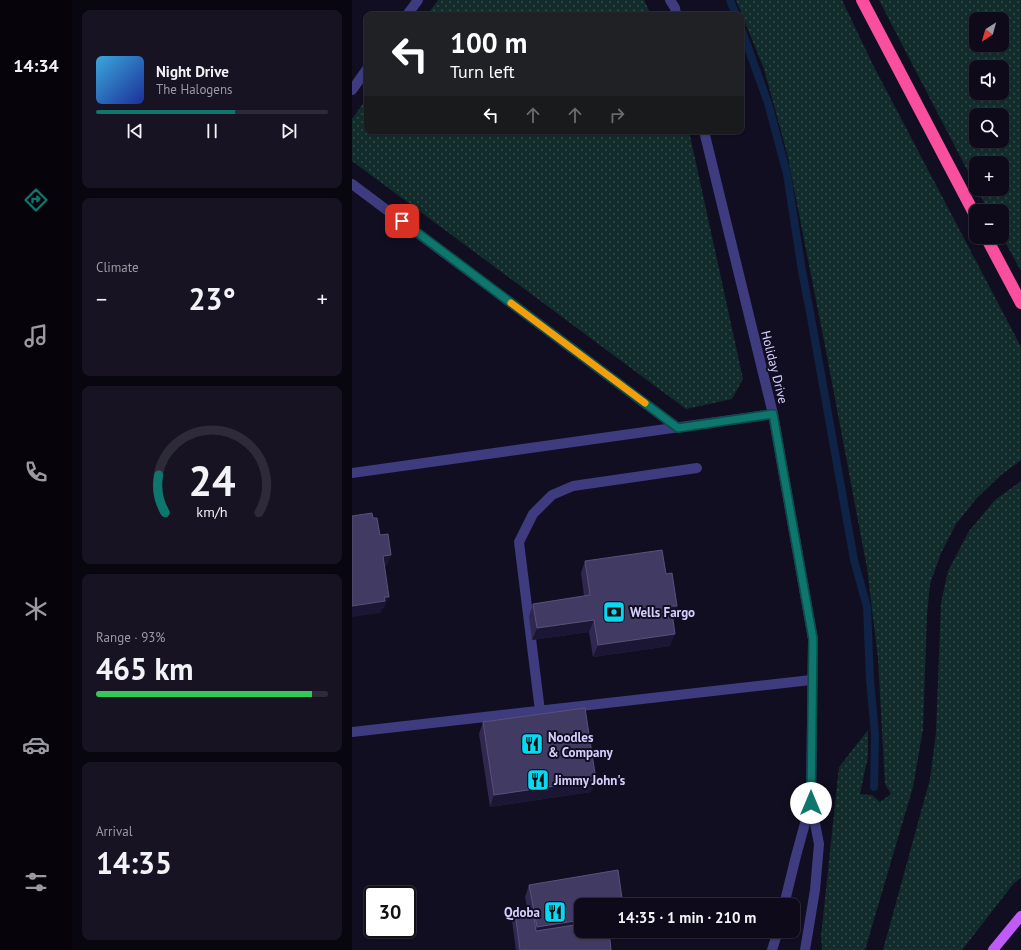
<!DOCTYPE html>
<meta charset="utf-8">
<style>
:root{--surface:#0e0a1a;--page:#171323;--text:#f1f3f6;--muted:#9b9aa2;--line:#2e2b39;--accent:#0f766e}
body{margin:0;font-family:"PT Sans",sans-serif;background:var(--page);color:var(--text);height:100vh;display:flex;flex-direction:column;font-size:15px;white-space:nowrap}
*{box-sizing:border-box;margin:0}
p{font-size:13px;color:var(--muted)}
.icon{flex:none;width:22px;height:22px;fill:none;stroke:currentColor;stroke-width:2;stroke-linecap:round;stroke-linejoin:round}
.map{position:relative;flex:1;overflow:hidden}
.sheet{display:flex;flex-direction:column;gap:10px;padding:10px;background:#08060e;width:280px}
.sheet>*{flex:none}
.hud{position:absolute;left:12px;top:12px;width:380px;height:122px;border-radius:8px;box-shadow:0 1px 3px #0004,0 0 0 1px var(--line);background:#202124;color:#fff;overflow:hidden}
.needle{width:26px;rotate:217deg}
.tools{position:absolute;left:617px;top:12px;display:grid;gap:8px}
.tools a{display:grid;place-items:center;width:40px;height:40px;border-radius:8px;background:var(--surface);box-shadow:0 1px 3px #0004,0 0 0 1px var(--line);font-size:20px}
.speed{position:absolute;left:12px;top:886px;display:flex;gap:8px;font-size:20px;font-weight:700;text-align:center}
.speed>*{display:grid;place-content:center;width:52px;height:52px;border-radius:50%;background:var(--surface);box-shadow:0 1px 3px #0004,0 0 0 1px var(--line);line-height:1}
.speed .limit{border:2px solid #111;border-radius:6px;background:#fff;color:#111}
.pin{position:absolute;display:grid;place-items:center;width:34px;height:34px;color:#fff;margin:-17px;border-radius:8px;box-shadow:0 2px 6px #0006}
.me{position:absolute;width:44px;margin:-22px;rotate:0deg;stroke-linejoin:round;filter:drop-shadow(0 0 3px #0008)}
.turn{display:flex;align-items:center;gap:14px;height:84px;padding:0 20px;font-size:18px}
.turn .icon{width:52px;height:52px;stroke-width:2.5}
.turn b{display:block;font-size:28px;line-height:34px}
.lanes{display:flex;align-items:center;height:38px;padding:0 20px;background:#0003;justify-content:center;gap:20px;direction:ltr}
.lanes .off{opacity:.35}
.big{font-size:30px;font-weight:800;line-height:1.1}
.sheet .card{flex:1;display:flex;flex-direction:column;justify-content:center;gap:6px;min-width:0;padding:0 14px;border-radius:8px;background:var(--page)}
.sheet .dial{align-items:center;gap:0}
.dial svg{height:104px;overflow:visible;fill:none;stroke:var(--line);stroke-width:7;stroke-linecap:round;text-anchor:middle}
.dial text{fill:var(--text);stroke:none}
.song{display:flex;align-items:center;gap:12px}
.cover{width:48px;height:48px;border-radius:6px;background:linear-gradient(135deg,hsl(200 70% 55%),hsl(230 70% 35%))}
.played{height:4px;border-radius:2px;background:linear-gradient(90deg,var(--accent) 60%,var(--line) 60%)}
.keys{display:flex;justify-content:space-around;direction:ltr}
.heat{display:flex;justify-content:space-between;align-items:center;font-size:22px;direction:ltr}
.charge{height:6px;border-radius:3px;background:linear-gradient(90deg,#34c759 93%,var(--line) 0)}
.trip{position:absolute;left:222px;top:898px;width:226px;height:40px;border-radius:8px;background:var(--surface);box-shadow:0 1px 3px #0004,0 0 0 1px var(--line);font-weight:800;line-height:40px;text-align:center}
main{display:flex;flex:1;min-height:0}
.menu{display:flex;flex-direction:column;width:72px;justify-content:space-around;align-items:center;background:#06040a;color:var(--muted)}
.menu .icon{width:28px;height:28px}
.menu .on{color:var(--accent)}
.menu b{font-size:18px;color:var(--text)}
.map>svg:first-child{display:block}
</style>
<main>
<nav class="menu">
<b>14:34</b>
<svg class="icon on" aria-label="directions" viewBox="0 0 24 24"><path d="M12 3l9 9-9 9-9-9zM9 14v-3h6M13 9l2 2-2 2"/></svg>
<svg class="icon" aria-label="music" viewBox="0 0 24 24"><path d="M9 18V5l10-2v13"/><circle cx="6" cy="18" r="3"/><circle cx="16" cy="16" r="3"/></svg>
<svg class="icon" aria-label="phone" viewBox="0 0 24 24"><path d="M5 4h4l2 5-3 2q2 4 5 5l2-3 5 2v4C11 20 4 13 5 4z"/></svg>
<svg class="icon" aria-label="climate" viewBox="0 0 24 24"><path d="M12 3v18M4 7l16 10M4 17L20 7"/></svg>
<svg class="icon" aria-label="car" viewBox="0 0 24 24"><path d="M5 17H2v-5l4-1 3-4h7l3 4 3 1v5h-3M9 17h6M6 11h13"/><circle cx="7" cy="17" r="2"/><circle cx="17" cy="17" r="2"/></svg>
<svg class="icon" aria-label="filters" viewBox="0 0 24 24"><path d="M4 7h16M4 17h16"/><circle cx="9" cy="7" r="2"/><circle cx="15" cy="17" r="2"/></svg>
</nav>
<section class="sheet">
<div class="card">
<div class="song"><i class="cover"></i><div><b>Night Drive</b><p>The Halogens</p></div></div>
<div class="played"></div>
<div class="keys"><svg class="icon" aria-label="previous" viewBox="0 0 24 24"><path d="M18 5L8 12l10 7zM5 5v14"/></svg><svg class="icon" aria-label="pause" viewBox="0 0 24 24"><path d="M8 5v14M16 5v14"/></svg><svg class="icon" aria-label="next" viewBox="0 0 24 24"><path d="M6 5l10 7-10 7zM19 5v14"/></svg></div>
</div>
<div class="card"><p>Climate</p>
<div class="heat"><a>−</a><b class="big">23°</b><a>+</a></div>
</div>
<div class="card dial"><svg viewBox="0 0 100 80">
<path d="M14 69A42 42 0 1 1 86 69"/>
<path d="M14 69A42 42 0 0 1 9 40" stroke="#0f766e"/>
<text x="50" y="56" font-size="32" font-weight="700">24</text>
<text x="50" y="72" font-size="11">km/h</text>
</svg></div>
<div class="card"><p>Range · 93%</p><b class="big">465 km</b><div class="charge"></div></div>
<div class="card"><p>Arrival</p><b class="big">14:35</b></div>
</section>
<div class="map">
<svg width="669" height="950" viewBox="0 0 669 950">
<defs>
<pattern id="grass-dots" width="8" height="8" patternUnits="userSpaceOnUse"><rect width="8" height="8" fill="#112c2b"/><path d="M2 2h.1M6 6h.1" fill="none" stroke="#334a4b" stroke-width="1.8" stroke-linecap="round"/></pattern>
</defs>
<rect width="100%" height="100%" fill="#120e22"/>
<!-- grass -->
<path fill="url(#grass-dots)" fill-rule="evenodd" d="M86,0H292L299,15H75Z
M384,0H490L521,65L669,347V460L649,475L624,499L604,524L589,553L578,584L575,614L571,729L561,787L513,950H470L469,936L487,767L516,730V756L508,794L520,795L528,802L539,794L533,784L526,658L515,568L474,351L435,153L412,69Z
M527,0H669V271L650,236V211H637L625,189H650V163H624V187ZM624,19H650V45H624ZM624,67H650V93H624ZM624,115H650V141H624Z
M15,98V131H337L391,379L380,399L334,409L0,161V119Z
M669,481V878L662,883L610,950H531L578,779L584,733L589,603L596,571L617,531L643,500Z"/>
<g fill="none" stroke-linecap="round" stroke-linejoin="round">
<!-- stream -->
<path stroke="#0e2346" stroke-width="8" d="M378,0L384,15
M389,28L416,103L435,174L450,271L458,312L502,560L515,607L518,680L523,735L522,787"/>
<!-- lane -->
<path stroke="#3e3b7f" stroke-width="10" d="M55,15L66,0
M0,90L15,69
M0,184L326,428
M0,473L421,414
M188,711L167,542L181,514L200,495L221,486L345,468
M0,732L459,680"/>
<!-- street -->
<path stroke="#3e3b7f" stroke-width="10" d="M318,0L323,8L324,15
M352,131L421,414L461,639L459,803L467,844L463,890L453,950
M432,905L444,856L458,805
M420,950L426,931"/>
<!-- primary -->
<path stroke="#c05bfa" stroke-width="10" d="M641,950L669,916"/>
<!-- highway -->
<path stroke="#fa4f9f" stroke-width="12" d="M510,0L624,217
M634,237L669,303"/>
</g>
<!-- wall -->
<path fill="#30284f" d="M233,561L320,617L318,646L241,657L237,632L180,640L177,616L181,604L232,596L229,573Z
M131,722L239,792L138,807L127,734Z
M177,885L229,905L258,941L259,950H164L160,921L163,912H176L173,897Z"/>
<!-- shaded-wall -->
<path fill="#1c1635" d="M39,555L35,566L26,568L31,556Z
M32,597H37L32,608L30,609L29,613L0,617V606Z
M319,606H325L320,618Z
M242,620L237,632L180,640L185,628Z
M323,634L318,646L241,657L246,645Z
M244,780L239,792L138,807L142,795Z
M229,920V931L181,939L185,927Z"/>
<!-- building -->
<path fill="#413a62" stroke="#59517a" d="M20,513L21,518H25L28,535L36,534L39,555L31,556L37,597H32L33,601L0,606V516Z
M310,550L314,574L320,573L325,606H319L323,634L246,645L242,620L185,628L181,604L238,595L233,561Z
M233,708L244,780L142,795L131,722Z
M266,870L271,905H229V920L185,927L177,885Z
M181,911L184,931L229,924V931H257L259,950H168L163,912Z"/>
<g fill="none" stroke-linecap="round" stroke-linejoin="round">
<!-- route casing -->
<g stroke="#0a4d48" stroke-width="10">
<path id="route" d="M50,221L326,428L421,414L461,639L459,803"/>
</g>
<!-- route -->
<use href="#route" stroke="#0f766e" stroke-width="7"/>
<!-- slow -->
<path stroke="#f59e0b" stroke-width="7" d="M159,303L293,403"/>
</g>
<!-- icons -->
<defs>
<g id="bank-square" transform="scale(1.15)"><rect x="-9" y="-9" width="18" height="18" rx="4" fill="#07d9f3" stroke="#120e22"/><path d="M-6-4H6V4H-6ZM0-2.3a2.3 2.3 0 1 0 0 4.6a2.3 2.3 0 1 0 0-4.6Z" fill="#111"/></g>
<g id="restaurant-square" transform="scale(1.15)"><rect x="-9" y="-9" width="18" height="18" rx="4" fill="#07d9f3" stroke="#120e22"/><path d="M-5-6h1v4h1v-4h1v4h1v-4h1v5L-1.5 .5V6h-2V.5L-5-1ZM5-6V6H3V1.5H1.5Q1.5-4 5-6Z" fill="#111"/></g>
</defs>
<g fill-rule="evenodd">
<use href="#bank-square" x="262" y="612"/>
<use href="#restaurant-square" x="180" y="744"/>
<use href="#restaurant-square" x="186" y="780"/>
<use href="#restaurant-square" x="203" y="912"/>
</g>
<g text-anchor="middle" stroke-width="4" stroke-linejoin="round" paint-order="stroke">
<!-- street labels -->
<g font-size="13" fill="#d6d0fe" stroke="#120e22">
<text transform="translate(423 367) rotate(76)" y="5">Holiday Drive</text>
</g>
<!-- poi labels -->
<g font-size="13" font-weight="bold" fill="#d6d0fe" stroke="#120e22" text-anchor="start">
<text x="278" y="617">Wells Fargo</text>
<text x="196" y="742">Noodles<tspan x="196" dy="15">&amp; Company</tspan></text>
<text x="202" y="785">Jimmy John's</text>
<text x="188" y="917" text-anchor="end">Qdoba</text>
</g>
</g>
</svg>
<div class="tools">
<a><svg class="needle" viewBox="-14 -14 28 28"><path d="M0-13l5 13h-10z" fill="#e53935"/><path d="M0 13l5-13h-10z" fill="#9b9aa2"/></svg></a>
<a><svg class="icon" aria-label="sound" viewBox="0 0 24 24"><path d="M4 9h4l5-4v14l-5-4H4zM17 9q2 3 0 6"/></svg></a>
<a><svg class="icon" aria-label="search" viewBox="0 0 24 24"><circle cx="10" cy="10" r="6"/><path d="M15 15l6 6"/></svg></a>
<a>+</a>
<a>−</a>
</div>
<div class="speed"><div class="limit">30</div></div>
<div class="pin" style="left:50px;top:221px;background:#d93025"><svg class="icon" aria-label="arrive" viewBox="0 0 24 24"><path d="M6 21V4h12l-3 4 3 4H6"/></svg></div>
<svg class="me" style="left:459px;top:803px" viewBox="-20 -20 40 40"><circle r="19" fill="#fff"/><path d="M0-13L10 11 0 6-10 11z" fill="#0f766e"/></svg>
<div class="trip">14:35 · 1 min · 210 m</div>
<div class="hud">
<div class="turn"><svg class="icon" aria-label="left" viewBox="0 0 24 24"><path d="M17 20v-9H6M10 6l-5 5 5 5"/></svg><div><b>100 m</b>Turn left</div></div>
<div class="lanes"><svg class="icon" aria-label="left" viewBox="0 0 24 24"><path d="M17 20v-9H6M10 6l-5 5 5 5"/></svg><svg class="icon off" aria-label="ahead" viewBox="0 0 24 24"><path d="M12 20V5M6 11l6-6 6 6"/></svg><svg class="icon off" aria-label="ahead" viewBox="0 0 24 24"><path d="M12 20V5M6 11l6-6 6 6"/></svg><svg class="icon off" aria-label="right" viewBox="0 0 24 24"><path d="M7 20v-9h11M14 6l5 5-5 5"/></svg></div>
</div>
</div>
</main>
